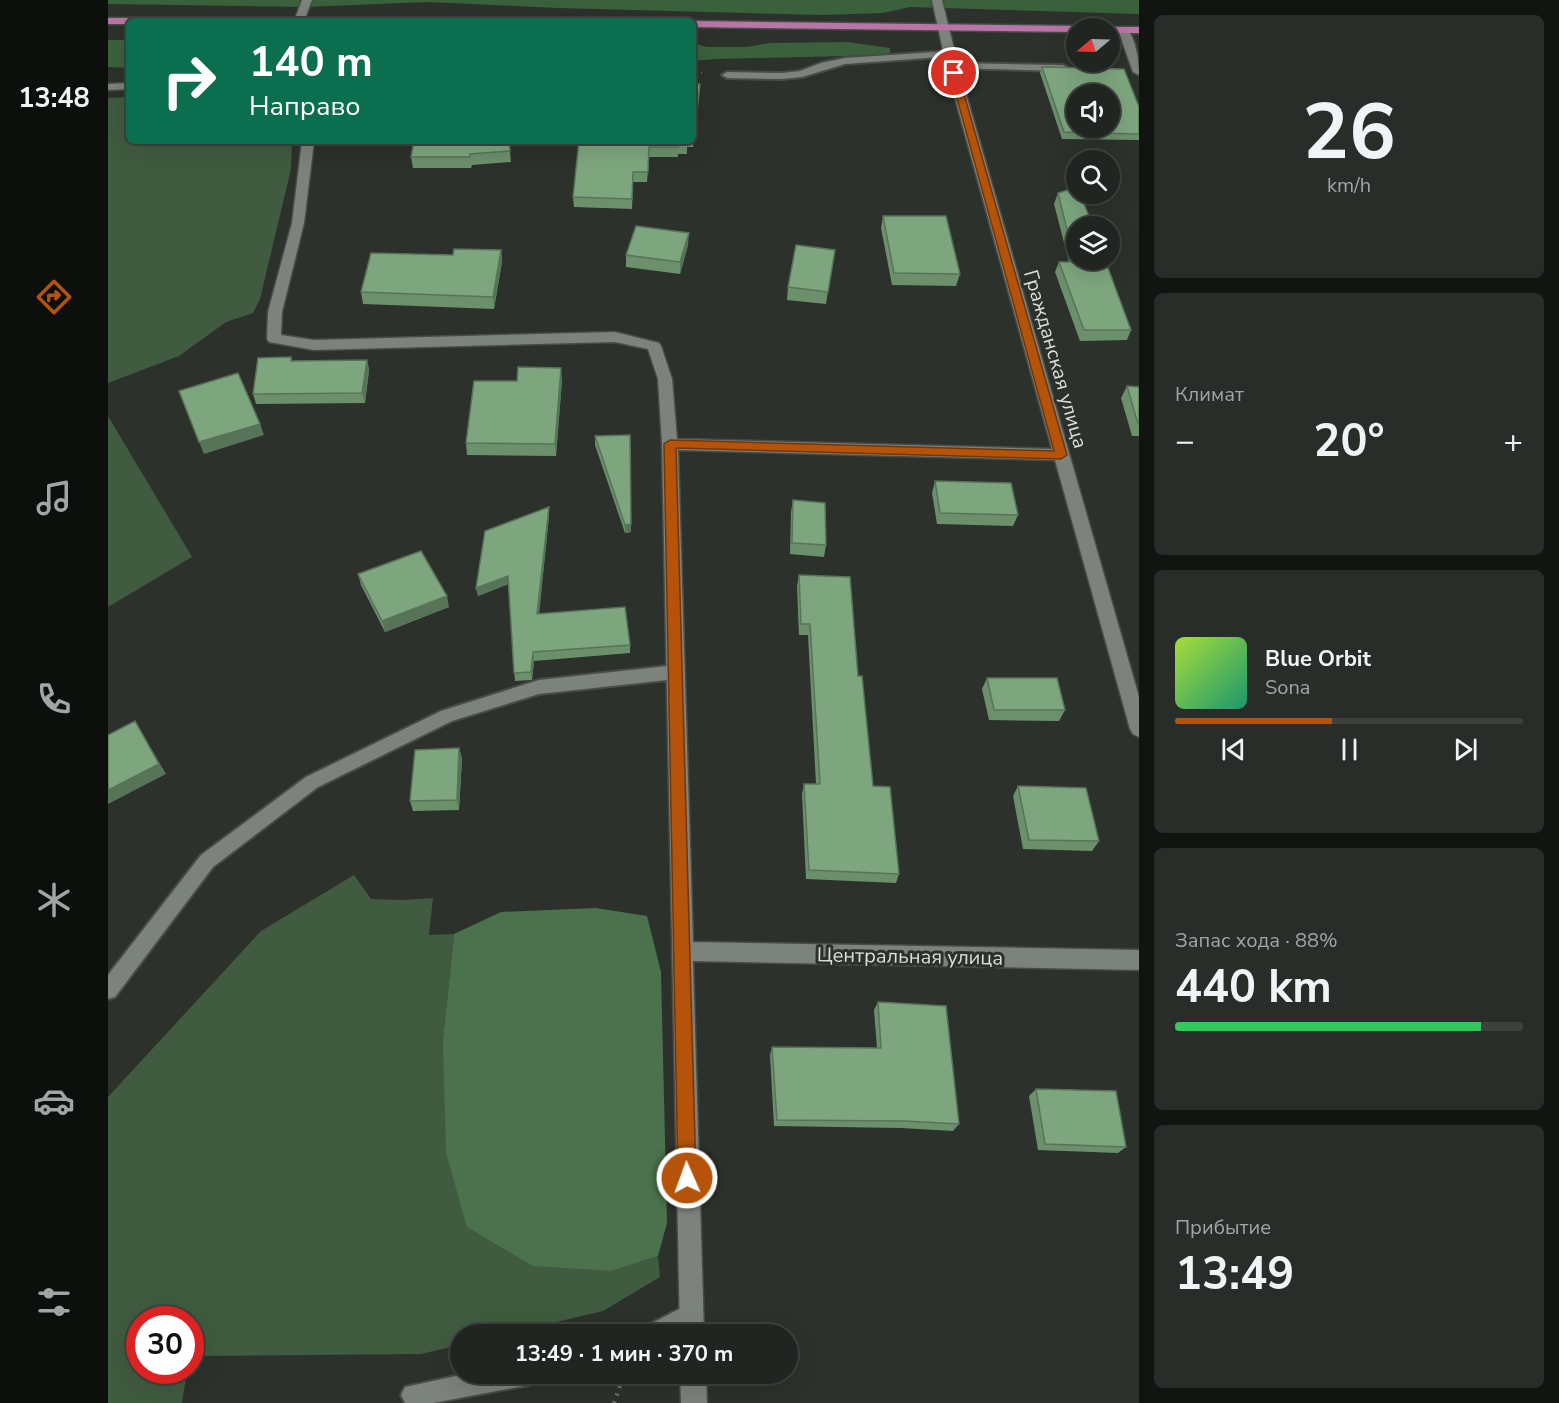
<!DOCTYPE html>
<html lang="ru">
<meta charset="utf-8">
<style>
:root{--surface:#212521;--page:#292d2a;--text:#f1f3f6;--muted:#a2a5a5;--line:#3e423f;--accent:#b45309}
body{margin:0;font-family:"Nunito Sans",sans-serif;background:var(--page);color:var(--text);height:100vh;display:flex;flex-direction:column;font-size:22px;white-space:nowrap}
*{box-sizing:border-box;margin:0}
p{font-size:20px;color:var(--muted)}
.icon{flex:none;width:33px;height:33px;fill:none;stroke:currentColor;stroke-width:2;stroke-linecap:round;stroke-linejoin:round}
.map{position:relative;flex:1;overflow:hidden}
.details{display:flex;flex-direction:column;gap:15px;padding:15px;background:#121412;width:420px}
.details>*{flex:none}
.hud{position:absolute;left:18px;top:18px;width:570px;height:126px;border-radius:9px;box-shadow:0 6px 24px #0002,0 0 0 2px var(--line);background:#0b6e4f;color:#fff;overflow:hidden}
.needle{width:39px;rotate:251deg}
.tools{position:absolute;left:958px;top:18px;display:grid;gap:12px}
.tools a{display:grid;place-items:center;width:54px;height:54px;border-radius:50%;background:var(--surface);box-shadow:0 6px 24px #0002,0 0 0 2px var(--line);font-size:30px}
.speed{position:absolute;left:18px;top:1306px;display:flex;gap:12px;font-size:30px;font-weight:700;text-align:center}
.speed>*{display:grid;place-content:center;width:78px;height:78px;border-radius:50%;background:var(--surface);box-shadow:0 6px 24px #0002,0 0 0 2px var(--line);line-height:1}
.speed .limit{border:9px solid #d22;background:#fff;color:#111}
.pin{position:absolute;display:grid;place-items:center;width:51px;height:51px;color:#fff;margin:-26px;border:3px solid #fff;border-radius:50%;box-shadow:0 2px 6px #0007}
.me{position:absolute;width:66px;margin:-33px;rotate:358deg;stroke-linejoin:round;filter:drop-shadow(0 0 4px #0008)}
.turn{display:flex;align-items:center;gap:21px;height:126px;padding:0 24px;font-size:27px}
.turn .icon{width:78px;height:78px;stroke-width:2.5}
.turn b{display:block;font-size:42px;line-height:51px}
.big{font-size:45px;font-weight:700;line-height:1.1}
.details .widget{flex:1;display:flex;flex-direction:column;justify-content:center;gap:9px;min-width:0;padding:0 21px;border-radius:9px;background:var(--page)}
.details .dial{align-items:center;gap:0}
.dial b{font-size:78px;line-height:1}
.song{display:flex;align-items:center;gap:18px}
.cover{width:72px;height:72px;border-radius:9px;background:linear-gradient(135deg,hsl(80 70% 55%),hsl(160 70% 35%))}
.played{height:6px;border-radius:3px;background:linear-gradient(90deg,var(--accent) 45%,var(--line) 45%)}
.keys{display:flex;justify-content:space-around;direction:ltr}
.heat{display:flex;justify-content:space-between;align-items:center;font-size:33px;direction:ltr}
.charge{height:9px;border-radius:4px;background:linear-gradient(90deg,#34c759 88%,var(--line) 0)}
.trip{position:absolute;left:342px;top:1324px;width:348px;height:60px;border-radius:30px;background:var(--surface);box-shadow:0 6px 24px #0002,0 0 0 2px var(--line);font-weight:700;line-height:60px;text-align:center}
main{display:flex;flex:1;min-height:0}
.tab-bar{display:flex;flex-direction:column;width:108px;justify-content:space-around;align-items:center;background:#0d0f0d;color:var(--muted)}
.tab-bar .icon{width:42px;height:42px}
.tab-bar .selected{color:var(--accent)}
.tab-bar b{font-size:27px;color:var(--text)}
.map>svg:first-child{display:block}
</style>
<main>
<nav class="tab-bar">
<b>13:48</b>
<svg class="icon selected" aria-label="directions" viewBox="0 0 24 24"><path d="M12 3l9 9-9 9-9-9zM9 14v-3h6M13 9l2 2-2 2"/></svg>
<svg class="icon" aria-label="music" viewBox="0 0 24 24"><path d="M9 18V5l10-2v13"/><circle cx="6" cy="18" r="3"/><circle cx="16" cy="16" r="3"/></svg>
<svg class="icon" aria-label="phone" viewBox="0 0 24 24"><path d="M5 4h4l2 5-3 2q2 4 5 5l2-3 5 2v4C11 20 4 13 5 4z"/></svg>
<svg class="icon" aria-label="climate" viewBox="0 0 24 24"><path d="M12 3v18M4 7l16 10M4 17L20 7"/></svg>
<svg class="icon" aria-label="car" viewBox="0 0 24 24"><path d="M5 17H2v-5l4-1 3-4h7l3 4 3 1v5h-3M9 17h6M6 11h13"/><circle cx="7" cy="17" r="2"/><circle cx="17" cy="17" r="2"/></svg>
<svg class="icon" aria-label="filters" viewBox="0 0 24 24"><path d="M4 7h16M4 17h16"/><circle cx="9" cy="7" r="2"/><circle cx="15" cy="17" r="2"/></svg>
</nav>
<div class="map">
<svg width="1031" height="1403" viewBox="0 0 1031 1403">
<rect width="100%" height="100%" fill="#2c312c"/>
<!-- green -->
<path fill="#405b40" d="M21,97V141H184L183,169L152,299L145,313L118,322L71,356L0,383V98Z
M0,416L84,557L0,607Z
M246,875L263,899L294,900L325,898L321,935L346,934L335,1040L504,1271L550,1256L552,1277L495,1311L394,1335H352V1345L313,1354L83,1356L82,1320H32V1371H79L74,1403H0V1097L153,931Z"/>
<!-- forest -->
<path fill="#3b613c" d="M0,0H1031V14L802,7L775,13L714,15L450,8L319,2L197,7L0,4Z
M0,40H21V68L0,67Z
M739,42L782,48V53L775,55L607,59L585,61V43L599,47H639L662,43Z"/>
<!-- water -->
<path fill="#4b724c" d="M488,908L539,916L553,972L559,1223L550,1256L504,1271L425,1266L359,1227L338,1153L335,1040L346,934L393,912Z"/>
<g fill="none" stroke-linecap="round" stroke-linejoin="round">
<!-- lane casing -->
<g stroke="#484c48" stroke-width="4">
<path id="lane" d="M842,51L846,52V56L737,64L694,77L674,79L619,78L614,75L619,72L674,73L692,71L713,63L737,58Z
M845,63L955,65L960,68L955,71L841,68V64Z
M568,665L574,667L576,672L574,677L568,679L431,694L344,721L210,787L105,867L7,997L0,999V975L93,855L198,777L333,711L431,680Z
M583,1303L591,1306L594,1314C584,1337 554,1335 533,1335L536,1327Z
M357,1374H432L429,1382L421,1385L325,1403H297L293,1395L297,1387Z"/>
</g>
<!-- street casing -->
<g stroke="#484c48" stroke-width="3">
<path id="street" d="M194,0H204L196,21H186Z
M824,0H834L852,73L1031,697V737L1025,734L1022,729L947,460L570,450L585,942L1031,950V970L585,961L596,1335H572L554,444L550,379L540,349L507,342L206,350L161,342L159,339L160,312L184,223L194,141H206L196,223L174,312L173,335L206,340L507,332L551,343L553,346L564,379L569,439L944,449L840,73Z
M1015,27C1028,32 1031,63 1031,75L1025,72L1010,30Z
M21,83V89L0,90V84Z
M572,1374H598L599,1403H573Z"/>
</g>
<!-- primary casing -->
<g stroke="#484c48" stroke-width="3">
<path id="primary" d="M0,18H128L133,21H21V24H0Z
M584,21H585L969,26L974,28H969V32L585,27Z
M1002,27H1031V33H1002V28H998Z"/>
</g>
<!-- path-far1 -->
<path stroke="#6c706c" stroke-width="2" stroke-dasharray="1 3" stroke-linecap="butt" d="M585,72L596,73"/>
<!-- path -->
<path stroke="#6c706c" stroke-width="4.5" stroke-dasharray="2 6" stroke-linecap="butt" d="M506,1403L516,1374"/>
<!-- lane -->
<use href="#lane" fill="#7c827c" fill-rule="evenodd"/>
<!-- street -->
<use href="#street" fill="#7c827c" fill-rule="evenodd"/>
<!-- primary -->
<use href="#primary" fill="#b975a5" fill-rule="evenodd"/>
</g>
<!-- wall -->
<path fill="#6c8f6c" d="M934,67L1031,107V140L954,139L932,73Z
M585,84L591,94L585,147H579V154H570V157H541L539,182H525L524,209L466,207L465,197L471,141H585Z
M401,141L403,162L364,165L363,168H305L303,157Z
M950,193L1023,330L1019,340L972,341L947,272L951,262H961L946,204Z
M775,216L852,274L848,286L784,285L773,228Z
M580,245L572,274L518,267V255Z
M393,250L394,262L386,309L255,304L253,292L345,255Z
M727,250L718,304L679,300L680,287Z
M183,357L185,361L259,360L261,370L257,403L148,404L145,394Z
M454,380L448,456L359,455L358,443L409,381Z
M1019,386L1031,387V436H1024L1013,398Z
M487,436L523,532L517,533L487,445Z
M827,481L910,515L905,526L829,524L824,493Z
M685,500L718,545L716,557L682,554L683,512Z
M441,516L431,614L522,645V653L426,661L424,680L407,681L400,584L370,596L368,588Z
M250,574L341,607L277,632L253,585Z
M691,575L750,676L765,786L791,874L788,883L698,879L694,794L696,784H708L700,635H691L689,586Z
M879,678L957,710L951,721L881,720L874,689Z
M351,748L354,759L351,810L305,811L302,801Z
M910,786L991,841L984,851L915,849L905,796Z
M770,1002L851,1124L845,1131L793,1128L666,1126L662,1055L664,1047L769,1048L766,1010Z
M928,1089L1018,1147L1010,1153L930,1150L921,1096Z"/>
<!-- shaded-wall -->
<path fill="#587458" d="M581,233L580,245L572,274V262Z
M393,250L394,262L386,309L385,297Z
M259,360L261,370L257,403L254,393Z
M453,368L454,380L448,456L447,444Z
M152,424L156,435L96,454L91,442Z
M441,507V516L430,622L429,614Z
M523,524V532L517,533V525Z
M400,576L401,584L370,596L368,588Z
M339,596L341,607L277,632L274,621Z
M425,652L426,661L424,680L423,672Z
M27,721L58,774L0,804V790Z
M351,748L354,759L351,810L349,800Z"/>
<!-- building -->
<path fill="#7da67e" stroke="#587458" stroke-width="1.5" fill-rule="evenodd" d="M934,67L1016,69L1031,107V134L956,132ZM969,94H1002V128H969Z
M585,84H592L586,137H585Z
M306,141H401L402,151L362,154V157H303Z
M471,141H579L580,144H570V147H541L540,172H525L524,199L465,197Z
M969,187V194H972L985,226H969V260H997L1023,330H976L951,262H967L950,193Z
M775,216H838L852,274L786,273Z
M528,226L581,233L572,262L518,255Z
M688,245L727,250L720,292L680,287Z
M346,249L393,250L385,297L253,292L263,253L345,255Z
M183,357V361L259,360L254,393L145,394L150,358Z
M410,367L453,368L447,444L358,443L366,381H409Z
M130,373L152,424L91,442L71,391Z
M1019,386L1031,387V424H1030Z
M522,435L523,524L517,525L487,436Z
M827,481L903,483L910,515L832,513Z
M685,500L717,503L718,545L684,543Z
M441,507L429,614L517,607L522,645L425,652L423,672L406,673L400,576L368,588L377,531Z
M313,551L339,596L274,621L250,574Z
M691,575L742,577L750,676H754L765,786L782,787L791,874L701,870L696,784H712L702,624H693Z
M879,678H949L957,710H886Z
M27,721L51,764L0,790V735Z
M351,748L349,800L302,801L307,750Z
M910,786L978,788L991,841L921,840Z
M770,1002L838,1006L851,1124L797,1121L669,1120L664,1047L773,1048Z
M928,1089L1008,1091L1018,1147L937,1144Z"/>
<!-- route -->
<path fill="#b45309" stroke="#753606" stroke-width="1.5" d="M846,70L850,73L959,455L953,459L568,448L588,1178L585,1184L579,1186L573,1184L570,1178L556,444L562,440L946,451L842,73Z"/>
<g text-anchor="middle" stroke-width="6" stroke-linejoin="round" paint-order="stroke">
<!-- street labels -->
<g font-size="20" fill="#dbdedb" stroke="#2c312c">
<text transform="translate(948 359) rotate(74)" y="7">Гражданская улица</text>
<text transform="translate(802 956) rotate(1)" y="7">Центральная улица</text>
</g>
</g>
</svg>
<div class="tools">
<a><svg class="needle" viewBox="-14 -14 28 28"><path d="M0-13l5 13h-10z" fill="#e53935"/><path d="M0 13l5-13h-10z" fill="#a2a5a5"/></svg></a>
<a><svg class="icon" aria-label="sound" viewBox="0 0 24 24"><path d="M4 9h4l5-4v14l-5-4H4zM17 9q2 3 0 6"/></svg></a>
<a><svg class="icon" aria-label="search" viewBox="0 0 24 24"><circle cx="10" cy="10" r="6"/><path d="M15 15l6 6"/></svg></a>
<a><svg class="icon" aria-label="layers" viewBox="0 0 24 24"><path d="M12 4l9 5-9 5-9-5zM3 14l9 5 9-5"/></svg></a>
</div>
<div class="speed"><div class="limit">30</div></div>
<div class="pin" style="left:846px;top:73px;background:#d93025"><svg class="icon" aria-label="arrive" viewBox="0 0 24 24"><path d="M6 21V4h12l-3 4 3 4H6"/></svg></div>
<svg class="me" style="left:579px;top:1178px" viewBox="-20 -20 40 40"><circle r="17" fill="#b45309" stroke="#fff" stroke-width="3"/><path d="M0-11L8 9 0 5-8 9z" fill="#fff"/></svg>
<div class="trip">13:49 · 1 мин · 370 m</div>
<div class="hud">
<div class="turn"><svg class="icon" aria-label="right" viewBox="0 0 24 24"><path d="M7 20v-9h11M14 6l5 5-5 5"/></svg><div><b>140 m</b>Направо</div></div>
</div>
</div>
<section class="details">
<div class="widget dial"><b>26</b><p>km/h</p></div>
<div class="widget"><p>Климат</p>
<div class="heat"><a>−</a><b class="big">20°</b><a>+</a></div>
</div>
<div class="widget">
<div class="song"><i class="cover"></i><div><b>Blue Orbit</b><p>Sona</p></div></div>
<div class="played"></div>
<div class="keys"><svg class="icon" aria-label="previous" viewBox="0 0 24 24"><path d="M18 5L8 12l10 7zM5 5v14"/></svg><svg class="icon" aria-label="pause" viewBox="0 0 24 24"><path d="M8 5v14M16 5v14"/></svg><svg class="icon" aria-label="next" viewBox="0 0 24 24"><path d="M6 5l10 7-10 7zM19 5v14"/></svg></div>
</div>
<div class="widget"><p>Запас хода · 88%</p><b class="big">440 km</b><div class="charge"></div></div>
<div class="widget"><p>Прибытие</p><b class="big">13:49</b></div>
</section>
</main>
